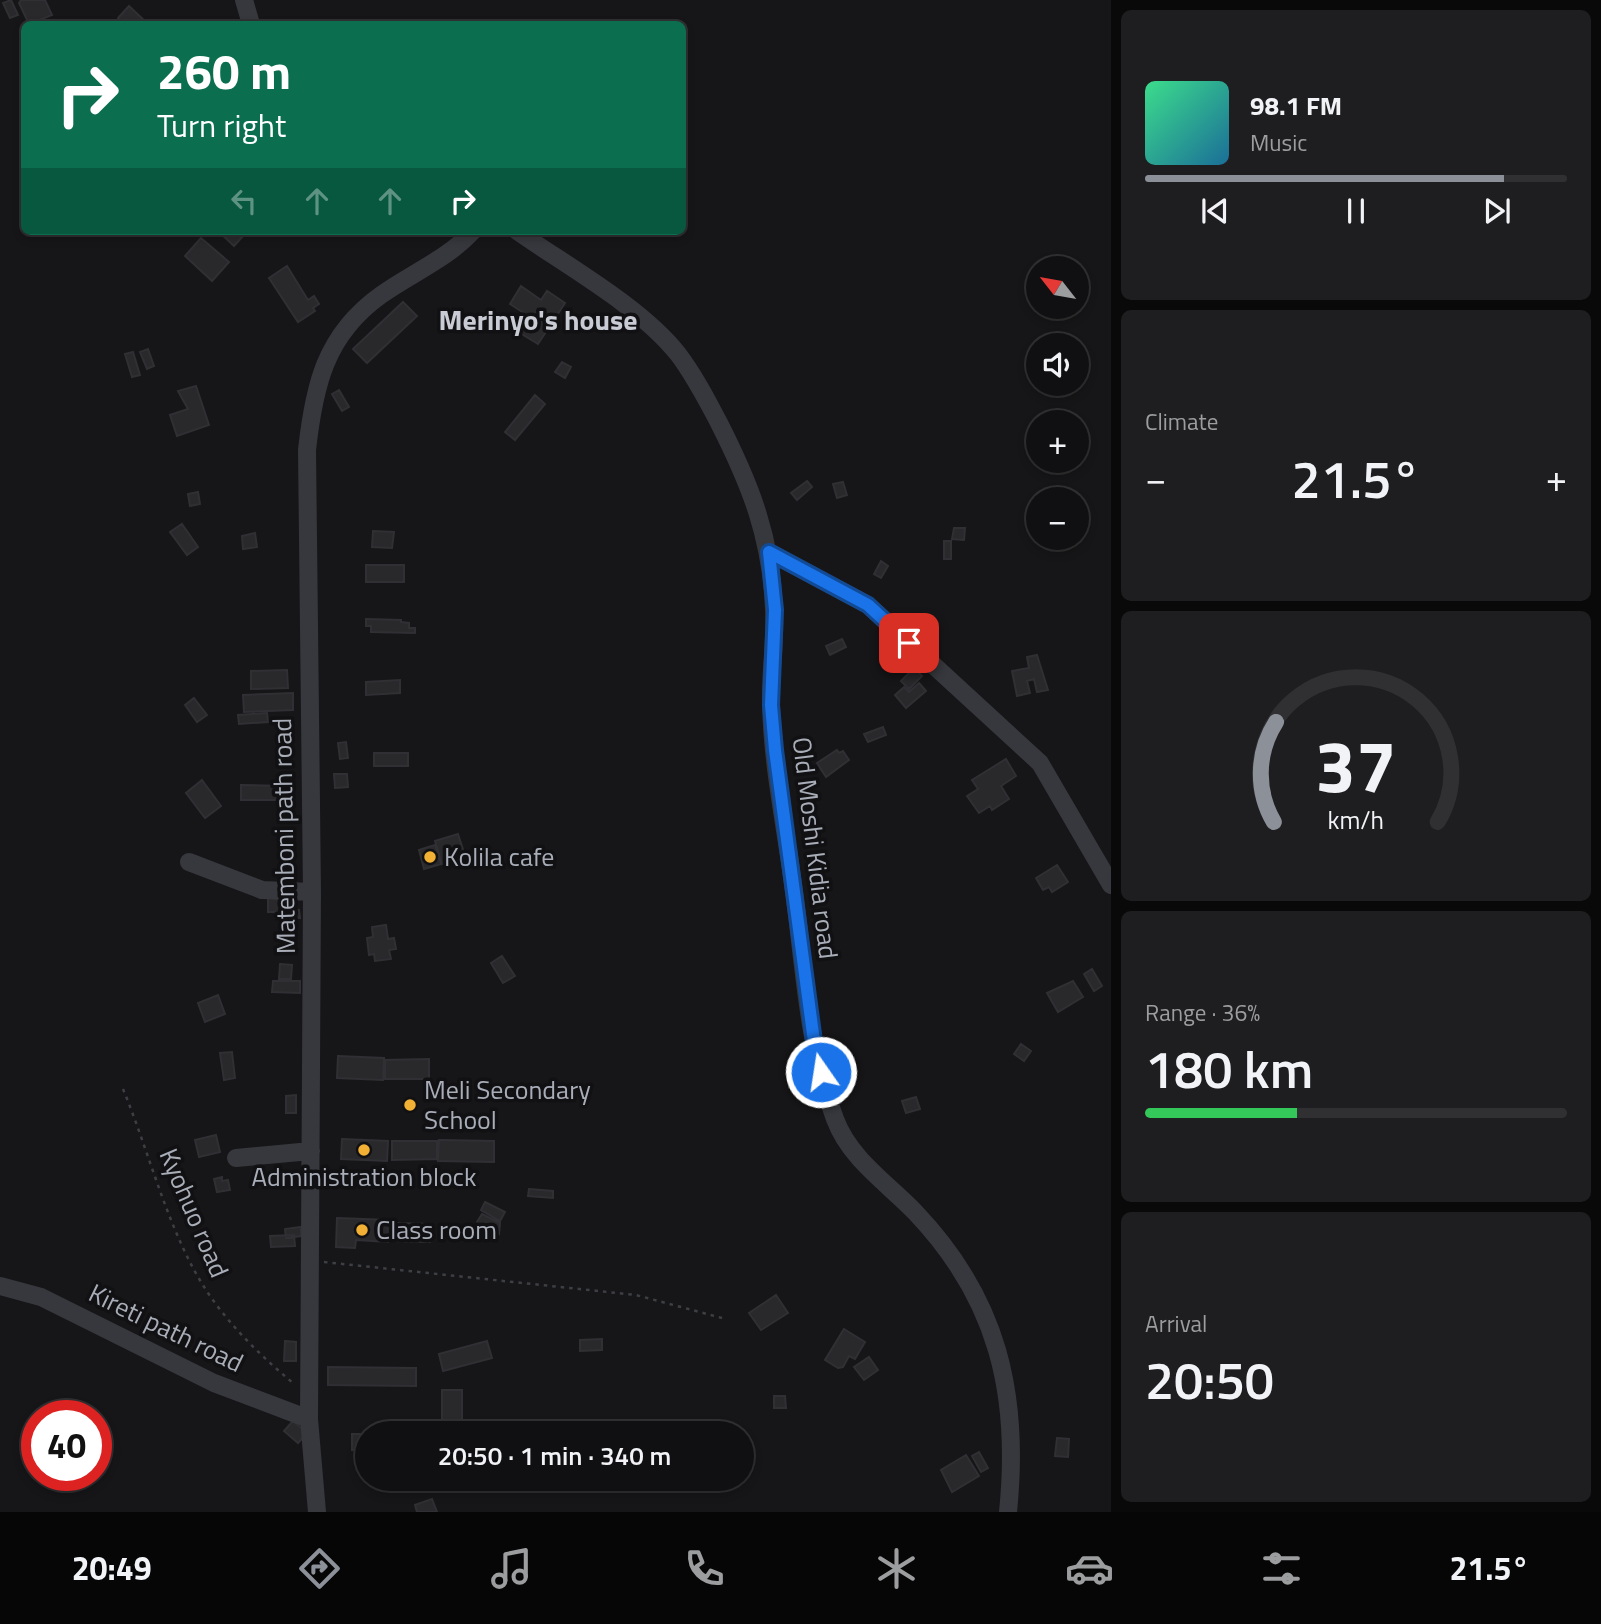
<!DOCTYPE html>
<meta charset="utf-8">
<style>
:root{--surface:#101012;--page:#1e1e20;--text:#f1f3f6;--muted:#9c9d9f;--line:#303032;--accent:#8c9099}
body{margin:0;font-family:"Titillium Web",sans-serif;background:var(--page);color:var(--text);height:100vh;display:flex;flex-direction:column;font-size:26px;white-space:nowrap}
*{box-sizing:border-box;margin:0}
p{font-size:23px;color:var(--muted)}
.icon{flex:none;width:38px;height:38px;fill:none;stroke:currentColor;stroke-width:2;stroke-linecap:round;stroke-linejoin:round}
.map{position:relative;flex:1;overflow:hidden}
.panel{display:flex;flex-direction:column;gap:10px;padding:10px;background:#09090a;width:490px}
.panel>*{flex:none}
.hud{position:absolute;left:21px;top:21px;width:665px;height:214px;border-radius:10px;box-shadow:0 4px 10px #0003,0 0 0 2px var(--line);background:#0b6e4f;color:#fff;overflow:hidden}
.needle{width:46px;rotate:301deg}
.controls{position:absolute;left:1026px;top:256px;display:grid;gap:14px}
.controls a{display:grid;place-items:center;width:63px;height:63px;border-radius:50%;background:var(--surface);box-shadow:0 4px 10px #0003,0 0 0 2px var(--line);font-size:35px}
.speed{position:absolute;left:21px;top:1400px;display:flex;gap:14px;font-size:35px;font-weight:700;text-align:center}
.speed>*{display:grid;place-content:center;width:91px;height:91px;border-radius:50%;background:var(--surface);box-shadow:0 4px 10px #0003,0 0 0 2px var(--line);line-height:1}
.speed .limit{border:10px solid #d22;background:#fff;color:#111}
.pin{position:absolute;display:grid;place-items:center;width:60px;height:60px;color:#fff;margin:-30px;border-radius:14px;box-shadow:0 4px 10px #0006}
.me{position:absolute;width:77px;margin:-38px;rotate:347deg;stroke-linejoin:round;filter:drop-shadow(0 0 5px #0008)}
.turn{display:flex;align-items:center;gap:24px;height:147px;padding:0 21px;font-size:32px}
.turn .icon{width:91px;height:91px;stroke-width:2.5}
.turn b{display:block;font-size:49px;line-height:60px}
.lanes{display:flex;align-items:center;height:66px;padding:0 21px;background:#0003;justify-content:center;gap:35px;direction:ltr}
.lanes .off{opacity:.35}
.big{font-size:52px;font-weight:600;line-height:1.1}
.panel .widget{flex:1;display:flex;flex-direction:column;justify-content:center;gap:10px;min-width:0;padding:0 24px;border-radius:10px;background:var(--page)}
.panel .dial{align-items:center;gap:0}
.dial svg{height:182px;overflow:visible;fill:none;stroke:var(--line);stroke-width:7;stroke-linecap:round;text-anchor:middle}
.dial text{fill:var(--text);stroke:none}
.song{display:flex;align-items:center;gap:21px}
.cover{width:84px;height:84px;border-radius:10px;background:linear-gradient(135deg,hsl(150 70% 55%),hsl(200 70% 35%))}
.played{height:7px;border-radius:4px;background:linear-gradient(90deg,var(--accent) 85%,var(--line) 85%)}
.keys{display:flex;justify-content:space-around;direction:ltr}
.heat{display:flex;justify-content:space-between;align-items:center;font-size:38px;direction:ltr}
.charge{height:10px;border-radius:5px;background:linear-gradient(90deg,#34c759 36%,var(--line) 0)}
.trip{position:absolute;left:355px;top:1421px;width:399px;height:70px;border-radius:35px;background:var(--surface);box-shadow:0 4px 10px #0003,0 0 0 2px var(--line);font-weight:600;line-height:70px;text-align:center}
.tabs{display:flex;height:112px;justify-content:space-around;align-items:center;background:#060607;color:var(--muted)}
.tabs .icon{width:49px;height:49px}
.tabs .active{color:var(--accent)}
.tabs b{font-size:32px;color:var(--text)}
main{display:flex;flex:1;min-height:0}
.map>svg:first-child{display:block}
</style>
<main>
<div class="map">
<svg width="1111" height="1512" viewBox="0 0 1111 1512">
<rect width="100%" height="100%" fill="#161618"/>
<!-- building -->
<path fill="#29292c" stroke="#303034" stroke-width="2" d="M11,0L18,15L10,18L3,3Z
M21,0H45L52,15L29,24L19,3Z
M129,6L148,24H124L118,18Z
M218,231H240L244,235L234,246Z
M201,238L229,262L212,281L185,256Z
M287,266L308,300L314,296L319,304L313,308L315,311L298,322L269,278Z
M521,286L541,300L547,291L565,303L538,344L520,333L530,317L510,304Z
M403,302L417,316L367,363L353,349Z
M148,349L154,366L147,369L140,352Z
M133,352L140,375L132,377L125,354Z
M562,362L571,367L565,378L555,372Z
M196,386L209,425L177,436L170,415L188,409L178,391Z
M339,390L349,407L342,411L332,394Z
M535,395L545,404L515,440L505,432Z
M807,481L812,487L797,500L791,493Z
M843,482L847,495L837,498L833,484Z
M198,492L200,504L190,506L188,494Z
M182,524L198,547L187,555L170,532Z
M954,528H965L964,540L952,539Z
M373,531L394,532L392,548L372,547Z
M255,533L257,547L243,549L242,536Z
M944,541H951V559H944Z
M881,561L888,566L881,578L874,574Z
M366,565H404V582H366Z
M366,619L401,620V622L409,623V628H415V633L371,632V626H366Z
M842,639L846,647L830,655L826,646Z
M1037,655L1048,690L1037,692L1034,679L1027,681L1030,693L1017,696L1012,671L1029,668L1027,657Z
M914,668L922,676L909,689L901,681Z
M287,670L288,688L251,689V671Z
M400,680V693L366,695V682Z
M919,683L926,691L906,708L895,695L904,687L909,692Z
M293,693V710L244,712L243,695Z
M194,698L207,715L197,722L185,705Z
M267,713L268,722L239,724L238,715Z
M883,727L886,735L868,742L864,734Z
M346,742L348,758L340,759L338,743Z
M837,750L839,753L843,751L849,760L826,777L817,763Z
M374,753H408V766H374Z
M1006,759L1016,776L1001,786L1009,799L992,810L990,806L979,813L967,796L978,789L972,780Z
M334,774H347L348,787L335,788Z
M202,780L221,806L205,818L186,793Z
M241,785L282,786V800H241Z
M458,834L465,856L442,864L435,841Z
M435,845L441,864L424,869L419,850Z
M1057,865L1068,882L1052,892L1049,887L1043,890L1036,878Z
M292,897V911L299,910L300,918H275V912H268V898Z
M386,925L388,939L394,938L396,949L389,950L391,959L375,961L374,954L369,955L367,938L373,937L372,927Z
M502,956L515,976L503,983L491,963Z
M280,964L292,965L291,979H279Z
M1092,969L1102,986L1094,991L1084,974Z
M273,981H300V993L272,992Z
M1073,981L1083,997L1058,1012L1047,993Z
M218,995L225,1014L205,1022L198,1003Z
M1021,1044L1031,1051L1024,1061L1014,1054Z
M232,1052L235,1078L224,1080L220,1053Z
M338,1056L384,1058L383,1080L337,1078Z
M429,1059V1079H385V1060Z
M296,1095V1113H286V1096Z
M916,1097L920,1109L906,1113L902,1101Z
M216,1135L220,1152L199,1157L195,1140Z
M342,1139L388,1141L387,1161L341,1159Z
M439,1140L494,1141V1162L438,1161Z
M392,1141H437V1159L392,1160Z
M222,1177V1181L228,1180L230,1190L217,1192L214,1179Z
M529,1189L553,1191V1198L528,1196Z
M485,1202L505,1212L500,1221L481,1210Z
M482,1214L500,1223L499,1234L477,1222Z
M337,1218L389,1220L388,1242L356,1240L355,1248L336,1247Z
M392,1223L430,1224V1242L391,1241Z
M301,1227V1236L286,1238L285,1229Z
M294,1235L295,1246L271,1247L270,1236Z
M776,1295L788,1313L761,1330L749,1313Z
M844,1329L865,1342L855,1359L849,1356L843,1367L838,1368L825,1360Z
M602,1339V1350L580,1351V1340Z
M285,1341L296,1342V1361H284Z
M487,1341L492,1358L443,1371L439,1354Z
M869,1357L878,1370L864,1380L854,1367Z
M328,1367L416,1368V1386L328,1385Z
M442,1390H462V1431H442Z
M774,1396H785L786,1408H774Z
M293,1421L307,1433L298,1443L284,1431Z
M352,1434H368V1450H352Z
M1057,1438L1069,1439L1068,1457L1055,1456Z
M979,1452L988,1468L981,1472L972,1456Z
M966,1455L979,1476L952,1492L941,1470Z
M432,1499L437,1512H417L415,1505Z"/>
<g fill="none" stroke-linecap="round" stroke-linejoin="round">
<!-- path -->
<path stroke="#3d3f44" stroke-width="2.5" stroke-dasharray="3.5 5" stroke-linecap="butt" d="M123,1089C150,1154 169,1235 208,1293C231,1327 262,1357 293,1383
M324,1262L636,1295L722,1318"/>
<!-- minor -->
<path stroke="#37383d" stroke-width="18" d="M244,0L251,24
M517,231C567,266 641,307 678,354C694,375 707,400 719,423C751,486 771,537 774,609C776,640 770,672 771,703C772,763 785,824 793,884C804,962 807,1045 835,1119C850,1159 886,1182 915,1212C998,1299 1020,1394 1008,1512
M769,552L868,605L1040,763L1111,885
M189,862L262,890L312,892
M236,1158L311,1151
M0,1286L41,1297L214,1383L309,1419
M317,1512L309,1419L312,892L307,450C314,386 325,335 381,295C412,273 447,259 473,231"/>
</g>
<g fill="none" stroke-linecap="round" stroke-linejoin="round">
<!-- route casing -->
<g stroke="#114b97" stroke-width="18">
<path id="route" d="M821,1072L815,1049L775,750L771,705L775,610L769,552L868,605L909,643"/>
</g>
<!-- route -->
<use href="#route" stroke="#1a73e8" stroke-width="12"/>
</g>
<!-- markers -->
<g fill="#f2b134" stroke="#111113" stroke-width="2.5">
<circle cx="430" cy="857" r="7"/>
<circle cx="410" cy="1105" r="7"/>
<circle cx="364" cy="1150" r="7"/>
<circle cx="362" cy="1230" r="7"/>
</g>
<g text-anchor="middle" stroke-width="7" stroke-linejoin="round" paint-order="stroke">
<!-- street labels -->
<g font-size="26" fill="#a8adb8" stroke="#111113">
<text transform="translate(284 836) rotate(-91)" y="9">Matemboni path road</text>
<text transform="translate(815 848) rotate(83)" y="9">Old Moshi Kidia road</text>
<text transform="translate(194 1213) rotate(67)" y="9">Kyohuo road</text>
<text transform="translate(166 1328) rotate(26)" y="9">Kireti path road</text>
</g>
<!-- poi labels -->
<g font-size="26" fill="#a8adb8" stroke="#111113" text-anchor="start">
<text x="444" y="866">Kolila cafe</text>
<text x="424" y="1099">Meli Secondary<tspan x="424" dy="30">School</tspan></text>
<text x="364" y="1186" text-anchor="middle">Administration block</text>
<text x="376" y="1239">Class room</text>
</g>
<!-- neighbourhood labels -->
<g font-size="28" font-weight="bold" fill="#c9ccd4" stroke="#111113">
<text x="538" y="330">Merinyo's house</text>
</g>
</g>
</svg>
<div class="controls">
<a><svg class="needle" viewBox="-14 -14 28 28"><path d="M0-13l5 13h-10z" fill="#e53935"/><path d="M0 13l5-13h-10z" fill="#9c9d9f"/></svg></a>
<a><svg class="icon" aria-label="sound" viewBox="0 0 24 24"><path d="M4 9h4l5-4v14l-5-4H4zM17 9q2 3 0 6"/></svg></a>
<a>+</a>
<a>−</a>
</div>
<div class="speed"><div class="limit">40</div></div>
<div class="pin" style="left:909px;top:643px;background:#d93025"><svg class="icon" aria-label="arrive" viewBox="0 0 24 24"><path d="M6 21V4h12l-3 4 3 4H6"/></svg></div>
<svg class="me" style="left:821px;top:1072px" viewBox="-20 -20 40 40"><circle r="17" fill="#1a73e8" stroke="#fff" stroke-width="3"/><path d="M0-11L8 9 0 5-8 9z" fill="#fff"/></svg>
<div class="trip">20:50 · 1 min · 340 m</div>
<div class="hud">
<div class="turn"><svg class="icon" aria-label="right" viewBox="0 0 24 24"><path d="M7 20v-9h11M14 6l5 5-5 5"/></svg><div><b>260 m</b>Turn right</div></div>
<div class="lanes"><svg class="icon off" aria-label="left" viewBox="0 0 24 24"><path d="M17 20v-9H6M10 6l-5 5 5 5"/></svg><svg class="icon off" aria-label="ahead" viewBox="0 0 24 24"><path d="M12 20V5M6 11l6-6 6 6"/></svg><svg class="icon off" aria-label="ahead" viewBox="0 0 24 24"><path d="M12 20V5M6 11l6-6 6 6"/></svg><svg class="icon" aria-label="right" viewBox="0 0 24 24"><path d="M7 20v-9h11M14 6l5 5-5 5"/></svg></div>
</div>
</div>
<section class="panel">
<div class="widget">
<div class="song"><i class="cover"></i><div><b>98.1 FM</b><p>Music</p></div></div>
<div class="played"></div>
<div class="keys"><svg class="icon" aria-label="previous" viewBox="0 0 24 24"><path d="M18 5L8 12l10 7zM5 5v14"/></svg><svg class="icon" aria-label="pause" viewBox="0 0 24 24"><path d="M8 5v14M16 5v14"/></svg><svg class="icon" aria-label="next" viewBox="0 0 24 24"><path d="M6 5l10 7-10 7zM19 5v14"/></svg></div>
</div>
<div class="widget"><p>Climate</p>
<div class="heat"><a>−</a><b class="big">21.5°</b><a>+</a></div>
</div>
<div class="widget dial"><svg viewBox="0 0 100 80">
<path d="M14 69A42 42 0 1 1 86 69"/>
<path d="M14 69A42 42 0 0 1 15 25" stroke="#8c9099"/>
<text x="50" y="56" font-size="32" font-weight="700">37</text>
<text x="50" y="72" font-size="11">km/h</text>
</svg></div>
<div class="widget"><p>Range · 36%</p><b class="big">180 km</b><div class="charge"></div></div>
<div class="widget"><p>Arrival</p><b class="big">20:50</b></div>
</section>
</main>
<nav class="tabs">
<b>20:49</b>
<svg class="icon active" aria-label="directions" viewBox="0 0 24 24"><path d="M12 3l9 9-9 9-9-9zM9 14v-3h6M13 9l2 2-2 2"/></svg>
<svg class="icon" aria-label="music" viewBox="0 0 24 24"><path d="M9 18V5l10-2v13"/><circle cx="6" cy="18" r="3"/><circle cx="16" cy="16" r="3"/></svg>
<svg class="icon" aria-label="phone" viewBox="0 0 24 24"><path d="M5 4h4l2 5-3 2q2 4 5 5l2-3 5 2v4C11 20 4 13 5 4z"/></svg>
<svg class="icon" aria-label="climate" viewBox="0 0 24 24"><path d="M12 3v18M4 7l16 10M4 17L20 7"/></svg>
<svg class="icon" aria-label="car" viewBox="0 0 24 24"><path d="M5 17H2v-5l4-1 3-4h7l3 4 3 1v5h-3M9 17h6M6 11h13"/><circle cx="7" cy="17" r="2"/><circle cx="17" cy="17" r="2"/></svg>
<svg class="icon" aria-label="filters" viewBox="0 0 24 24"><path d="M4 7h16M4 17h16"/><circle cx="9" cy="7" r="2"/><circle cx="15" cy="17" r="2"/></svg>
<b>21.5°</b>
</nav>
